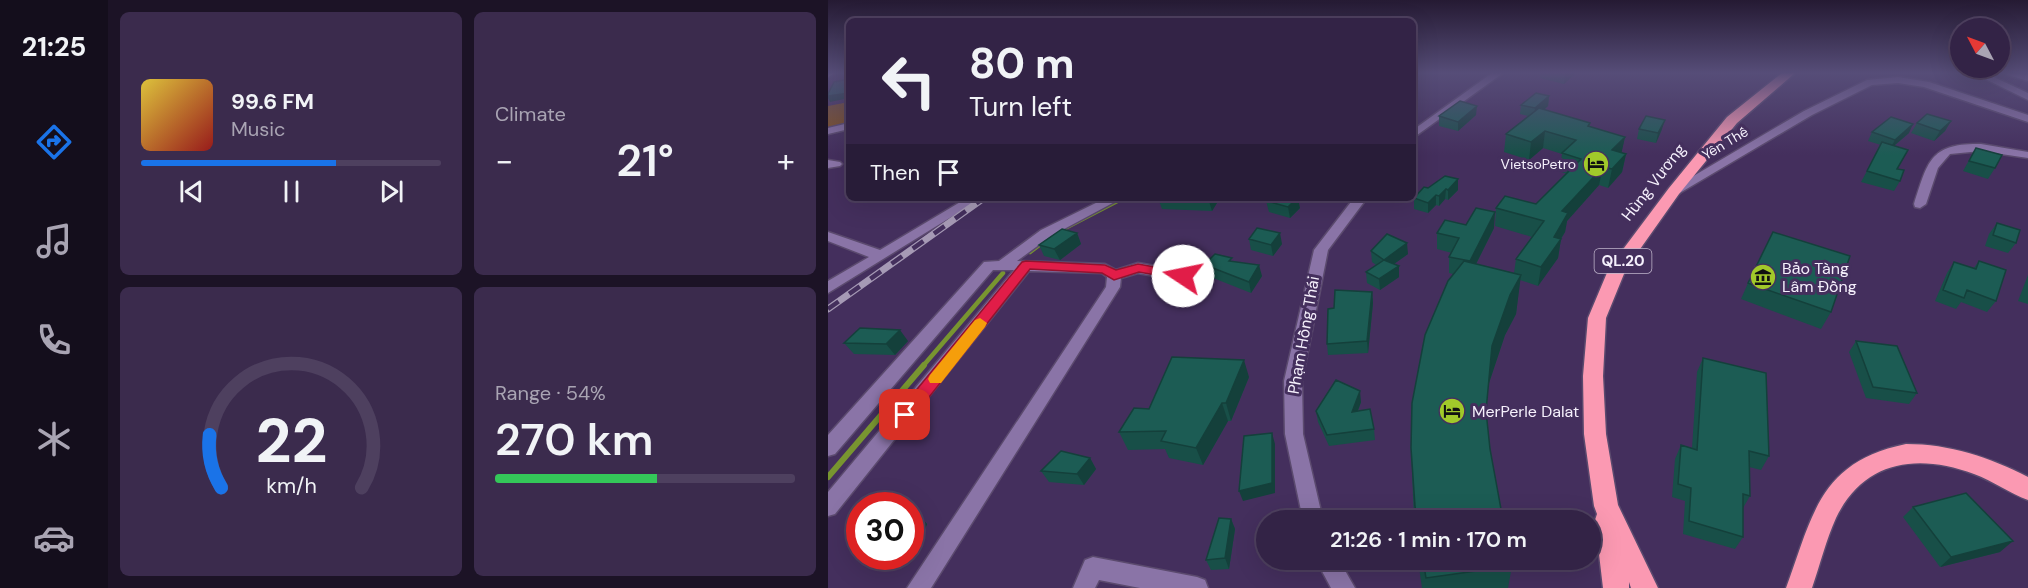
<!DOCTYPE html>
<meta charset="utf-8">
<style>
:root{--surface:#332346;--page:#3b2b4d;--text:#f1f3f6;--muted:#a9a4b3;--line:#4e405f;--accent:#1a73e8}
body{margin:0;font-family:"DM Sans",sans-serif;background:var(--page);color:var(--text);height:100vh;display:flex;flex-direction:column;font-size:22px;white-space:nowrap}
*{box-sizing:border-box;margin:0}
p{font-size:20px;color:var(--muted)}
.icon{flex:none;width:33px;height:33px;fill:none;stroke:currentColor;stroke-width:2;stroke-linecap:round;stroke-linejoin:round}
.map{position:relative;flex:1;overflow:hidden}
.details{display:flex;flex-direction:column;gap:12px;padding:12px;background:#1c1326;width:720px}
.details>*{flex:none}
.guide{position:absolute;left:18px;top:18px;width:570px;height:183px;border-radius:9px;box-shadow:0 6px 24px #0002,0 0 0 2px var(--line);background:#332346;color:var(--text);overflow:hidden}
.needle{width:39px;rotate:311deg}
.fabs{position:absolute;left:1122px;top:18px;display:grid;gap:12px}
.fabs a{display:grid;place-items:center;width:60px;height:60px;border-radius:50%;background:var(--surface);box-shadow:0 6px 24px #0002,0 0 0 2px var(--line);font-size:30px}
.speed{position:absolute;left:18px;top:492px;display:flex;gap:12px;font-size:30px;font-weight:700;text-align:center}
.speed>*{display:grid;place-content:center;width:78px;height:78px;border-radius:50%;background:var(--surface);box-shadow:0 6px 24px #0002,0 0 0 2px var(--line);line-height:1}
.speed .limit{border:9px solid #d22;background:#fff;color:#111}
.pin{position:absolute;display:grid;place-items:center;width:51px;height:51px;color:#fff;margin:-26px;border-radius:12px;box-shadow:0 3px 9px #0006}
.me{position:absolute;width:66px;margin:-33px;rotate:281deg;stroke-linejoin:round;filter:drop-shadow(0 0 4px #0008)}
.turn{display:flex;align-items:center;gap:21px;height:126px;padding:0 24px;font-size:27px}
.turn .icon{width:78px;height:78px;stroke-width:2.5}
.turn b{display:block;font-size:42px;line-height:51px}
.then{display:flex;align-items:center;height:57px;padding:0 24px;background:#0003;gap:12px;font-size:22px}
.big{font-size:45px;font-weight:600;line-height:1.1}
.details .card{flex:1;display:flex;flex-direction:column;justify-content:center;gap:9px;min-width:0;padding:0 21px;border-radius:9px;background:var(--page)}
.details .dial{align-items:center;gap:0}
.dial svg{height:156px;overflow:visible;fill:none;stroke:var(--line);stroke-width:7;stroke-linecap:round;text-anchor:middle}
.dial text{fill:var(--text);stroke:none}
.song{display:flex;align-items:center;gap:18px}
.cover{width:72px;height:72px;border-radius:9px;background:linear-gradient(135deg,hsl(50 70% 55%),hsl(0 70% 35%))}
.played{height:6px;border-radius:3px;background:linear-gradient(90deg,var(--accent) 65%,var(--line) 65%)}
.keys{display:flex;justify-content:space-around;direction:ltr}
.heat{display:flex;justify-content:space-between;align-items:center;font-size:33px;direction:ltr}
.charge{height:9px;border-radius:4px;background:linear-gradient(90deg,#34c759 54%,var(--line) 0)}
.details .tiles{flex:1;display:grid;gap:12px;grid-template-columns:repeat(2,1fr)}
.trip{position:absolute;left:428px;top:510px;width:345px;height:60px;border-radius:30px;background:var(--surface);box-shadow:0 6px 24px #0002,0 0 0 2px var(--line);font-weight:600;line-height:60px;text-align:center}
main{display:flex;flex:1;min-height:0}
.tabs{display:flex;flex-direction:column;width:108px;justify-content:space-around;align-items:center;background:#140e1c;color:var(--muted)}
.tabs .icon{width:42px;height:42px}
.tabs .on{color:var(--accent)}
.tabs b{font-size:27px;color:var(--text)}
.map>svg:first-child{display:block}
</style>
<main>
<nav class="tabs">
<b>21:25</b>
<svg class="icon on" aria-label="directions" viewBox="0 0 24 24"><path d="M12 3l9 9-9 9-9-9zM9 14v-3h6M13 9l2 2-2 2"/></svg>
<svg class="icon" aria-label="music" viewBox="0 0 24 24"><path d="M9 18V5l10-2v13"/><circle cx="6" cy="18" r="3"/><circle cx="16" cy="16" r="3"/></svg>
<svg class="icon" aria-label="phone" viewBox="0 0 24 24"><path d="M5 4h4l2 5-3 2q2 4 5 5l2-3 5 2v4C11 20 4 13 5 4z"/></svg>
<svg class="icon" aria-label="climate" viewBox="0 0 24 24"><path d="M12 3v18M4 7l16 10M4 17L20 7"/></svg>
<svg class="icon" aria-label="car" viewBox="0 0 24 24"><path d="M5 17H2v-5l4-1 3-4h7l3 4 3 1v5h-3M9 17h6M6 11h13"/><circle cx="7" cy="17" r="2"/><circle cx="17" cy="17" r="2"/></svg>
</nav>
<section class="details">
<div class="tiles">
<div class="card">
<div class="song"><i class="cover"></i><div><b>99.6 FM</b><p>Music</p></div></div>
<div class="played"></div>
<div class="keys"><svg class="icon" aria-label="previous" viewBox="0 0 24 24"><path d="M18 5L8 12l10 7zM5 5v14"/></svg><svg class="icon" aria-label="pause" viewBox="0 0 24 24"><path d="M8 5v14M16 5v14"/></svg><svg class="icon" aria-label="next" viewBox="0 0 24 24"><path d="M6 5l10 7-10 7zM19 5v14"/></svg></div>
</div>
<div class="card"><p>Climate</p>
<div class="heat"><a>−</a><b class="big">21°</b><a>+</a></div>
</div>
<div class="card dial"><svg viewBox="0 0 100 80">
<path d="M14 69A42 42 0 1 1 86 69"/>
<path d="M14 69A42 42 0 0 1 8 42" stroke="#1a73e8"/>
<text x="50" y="56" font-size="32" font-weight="700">22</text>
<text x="50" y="72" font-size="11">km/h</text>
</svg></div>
<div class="card"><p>Range · 54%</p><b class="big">270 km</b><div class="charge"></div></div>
</div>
</section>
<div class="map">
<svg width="1200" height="588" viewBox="0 0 1200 588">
<rect width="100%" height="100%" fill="#442f5d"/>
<!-- green -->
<path fill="#845119" d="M21,102V123L0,128V106Z"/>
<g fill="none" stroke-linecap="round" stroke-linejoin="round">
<!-- stream-far1 -->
<path stroke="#789530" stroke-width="4.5" d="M237,228L295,198
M202,252L219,239
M95,366L175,273"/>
<!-- stream -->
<path stroke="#789530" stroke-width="6" d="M0,477L96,365"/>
<!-- minor casing -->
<g stroke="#5b4a6e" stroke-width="3">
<path id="minor" d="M664,73H675L585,138V130Z
M1145,73H1157L1200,93V100Z
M1178,73L1200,75V81L1180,75Z
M1070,77L1101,82L1200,115V122L1096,87L1070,83L1044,85L984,115L850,194H842L840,191L976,111L1039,80Z
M21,123V129L0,134V128Z
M1153,144L1200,152V158L1153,151L1122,154L1110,168L1098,204L1092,208L1087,207L1086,204C1100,161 1102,143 1153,144Z
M0,160L12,162L14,164L12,166L0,168Z
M139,198H154L0,293V281L41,257L0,241V232L52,250Z
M278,198H294L223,236L189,261L277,264L288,270L310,263L355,271L362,276L355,281L310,273L293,278L292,287L103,588H79L278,287L279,277L274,273L201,271L7,514L0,516V492L186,270H165L7,454L0,456V435L156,262L171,261L213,230Z
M526,198H539L500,250L474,381L475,434L495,520H475L457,434L456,381L486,250Z
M265,557L369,577L377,580L380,588H312L271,580L267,588H245L257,560Z
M488,560H511L527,588H503Z"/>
</g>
<!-- major casing -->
<g stroke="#5b4a6e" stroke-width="3">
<path id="major" d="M0,73H7L0,77Z"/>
</g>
<!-- highway casing -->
<g stroke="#5b4a6e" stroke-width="3">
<path id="highway" d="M954,73H967L909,123L851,194L798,269L778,318L775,376L778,434L790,505L830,588H803L801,582V588H775L767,520L769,514L766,506L756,434L755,376L760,318L781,268L841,188L899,117Z
M1078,444C1122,444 1161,457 1200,477V500C1181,493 1165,481 1146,474C1090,453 1036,460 1008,518C998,540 992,565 984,588H958C985,515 991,462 1078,444Z"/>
</g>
<!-- minor -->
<use href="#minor" fill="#8a74a7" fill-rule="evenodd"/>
<!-- major -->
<use href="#major" fill="#ce8aae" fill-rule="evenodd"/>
<!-- highway -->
<use href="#highway" fill="#fb99b2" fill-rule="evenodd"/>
<!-- rail casing -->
<g stroke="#a69ab5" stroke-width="7">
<path id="rail" d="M0,309L156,198"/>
</g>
<!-- rail -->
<use href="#rail" stroke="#442f5d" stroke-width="4.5" stroke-dasharray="13" stroke-linecap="butt"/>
</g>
<!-- wall -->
<path fill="#184f48" d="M712,73H748L736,84L712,78Z
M721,96L720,106L716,110L762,123V127L797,137L793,153L798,154L794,172L780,188L771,185L739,221L737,232L733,239L730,258L710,286L692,280L688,314L677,335L660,386L658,411L662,449L675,520H586L583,448L625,274L621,273V257L624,253L609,249V233L638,225L666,228L648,264L686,273L688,259L704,237L667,226L668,208L708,204L739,174L731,171L734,154L715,148L701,160L676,152L678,134L700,116L692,114L693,105Z
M648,115L630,131L611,126V116Z
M1123,121L1117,131L1106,141L1083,133L1089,123Z
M811,129H834L828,143L809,139Z
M1044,132L1081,133L1066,146L1072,181L1066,191L1033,182L1053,145L1040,141Z
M1148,148L1167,168L1160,179L1135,171Z
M600,188L630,190L620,200L617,199L611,206L608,205L600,213L586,209V198Z
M330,198H392L384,211L334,209Z
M438,201L472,208L462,218L441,212Z
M1169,223L1188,243L1180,253L1157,246L1161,234Z
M249,233L253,244L232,260L216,256L211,245Z
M421,239L454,244L445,256L423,250Z
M543,251L580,254L566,264L571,266V277L552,290L539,283L538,272L548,265L544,262Z
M1151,261L1168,301L1159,312L1133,302L1128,309L1107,301L1119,273L1126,262L1145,269Z
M405,262L434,276L423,293L375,274L372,263Z
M1200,275V304L1190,301Z
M920,283L1003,312L993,329L913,299Z
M544,292L545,303L540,353L500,355L499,344L506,308Z
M80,341L67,355L26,354L16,343Z
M1028,341L1089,393L1081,404L1038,398L1021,352Z
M875,358L941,456L933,470L921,467L922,496L915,508V537L907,549L855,534L857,501L844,497L847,459L853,445L864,448L869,372Z
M421,377L403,421H400L375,465L341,458L337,449L300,450L291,432L321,409Z
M533,402L530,411L546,429L547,440L501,446L490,422L488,411Z
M262,458L268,469L256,485L221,482L213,471Z
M1085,507L1172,552L1112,567L1075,517Z
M82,512L89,513L99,524L92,542H82Z
M403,519L407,529L401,569L383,570L378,560Z
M590,560H683L684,566L680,588H594Z"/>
<!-- shaded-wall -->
<path fill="#14403b" d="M740,73H748L736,84L737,75Z
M21,93V98L2,102L0,98V96Z
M721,96L720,106L706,118L707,108Z
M649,106L648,115L630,131V122Z
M837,120L834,129L828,143L830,133Z
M1123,121L1117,131L1106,141L1112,131Z
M1085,124L1081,133L1062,149L1067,140Z
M717,131L715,148L701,160L703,142Z
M797,137L793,155L784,150Z
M798,154L794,172L780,188L784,169Z
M775,167L771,185L739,221L737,232L732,240L733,239L730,258L710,286L713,267L726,237L734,211Z
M630,179V190L620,200V190Z
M618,189L617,199L611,206V196Z
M608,195V205L600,213V203Z
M380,198H392L384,211Z
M469,198H470L472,208L462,218L460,207Z
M667,212L666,228L641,278L642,261Z
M249,233L253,244L232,260L226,249Z
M452,233L454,244L445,256L443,245Z
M579,243L580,254L556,271V260Z
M431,265L434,276L423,293L421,282Z
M571,266V277L552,290L551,279Z
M693,275L688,314L677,335L660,386L664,346L682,295Z
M544,292L545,303L540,353L539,341Z
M72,330L80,341L67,355L58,344Z
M416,360L421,377L403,421L398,403Z
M532,391L533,402L525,423L524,412Z
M394,403L400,421L375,465L368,448Z
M444,433L447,444V493L415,501L411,491Z
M262,458L268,469L256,485L249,474Z
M89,513L99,524L92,542L82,533V528Z
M403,519L407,529L401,569L397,558Z
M1185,541L1172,552L1112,567L1123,557Z"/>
<!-- building -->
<path fill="#1c5c54" stroke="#14403b" stroke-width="1.5" d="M21,79V93L0,96V94L6,82Z
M708,93L721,96L707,108L693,105Z
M632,101L649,106L630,122L611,116Z
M711,108L762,123L760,126L797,137L784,150L798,154L784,169L775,167L734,211L740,213L726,237L733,239L713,267L688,259L716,221L668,208L677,196L708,204L753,159L734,153L748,140L717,131L703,142L678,134Z
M1099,114L1123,121L1112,131L1089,123Z
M818,116L837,120L830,133L811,129Z
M1063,117L1085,124L1067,140L1044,132Z
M1054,142L1080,150L1069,169L1076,170L1072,181L1039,171Z
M1148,148L1174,155L1167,168L1141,161Z
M617,176L630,179L620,190L618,189L611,196L608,195L600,203L586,198L596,187L600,188Z
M442,198H469L460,207L438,201Z
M648,208L667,212L642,261L621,257L631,238L609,233L617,220L638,225Z
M1169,223L1192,230L1188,243L1165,235Z
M429,228L452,233L443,245L421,239Z
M234,229L249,233L226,249L211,245Z
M945,232L1022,256L1003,312L920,283Z
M559,234L579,243L556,260L543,251Z
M387,254L404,258L401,261L431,265L421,282L372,263L373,258L382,259Z
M556,260L571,266L551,279L538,272Z
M636,261L693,275L682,295L664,346L658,411L662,449L675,520H589L587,506L583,448L584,403L597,335L620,281Z
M1151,261L1178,270L1168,301L1139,290L1136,298L1115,290L1126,262L1148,269Z
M507,290L544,292L539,341L499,344L500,309L506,308Z
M32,328L72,330L58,344L16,343Z
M1028,341L1069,346L1089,393L1045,387Z
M344,357L416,360L398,403H394L368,448L333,441L338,431L291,432L306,408L321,409Z
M875,358L938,373L941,456L921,451L922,496L915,494V537L861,521L863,488L850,484L853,445L869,450Z
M508,380L532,391L524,412L542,409L546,429L499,435L488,411Z
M444,433V483L411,491L416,436Z
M233,451L262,458L249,474L213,471Z
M1138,493L1185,541L1123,557L1085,507Z
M82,512L89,513L82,528Z
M391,518L403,519L397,558L378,560Z
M595,560H683L684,566L598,578Z"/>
<!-- sky -->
<linearGradient id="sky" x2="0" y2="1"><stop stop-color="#251a33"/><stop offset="0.47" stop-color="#564d78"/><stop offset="1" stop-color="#564d78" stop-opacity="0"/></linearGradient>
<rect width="1200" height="155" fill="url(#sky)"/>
<!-- route -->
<path fill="#e11d48" stroke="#92132f" stroke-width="1.5" d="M198,261L277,265L288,270L310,264L355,272L362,276L355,280L311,272L286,280L274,273L202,269L83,420H71L69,415L71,411L194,262Z"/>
<!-- slow -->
<path fill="#f59e0b" d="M152,318L159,323L157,327L113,383H102L100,379L102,375L147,320Z"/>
<!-- icons -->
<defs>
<g id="hotel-disc" transform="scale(1.35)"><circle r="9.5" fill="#a1c92a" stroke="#442f5d"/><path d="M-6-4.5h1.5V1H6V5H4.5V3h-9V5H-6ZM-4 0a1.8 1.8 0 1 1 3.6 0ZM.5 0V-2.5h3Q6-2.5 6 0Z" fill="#111"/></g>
<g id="museum-disc" transform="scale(1.35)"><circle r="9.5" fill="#a1c92a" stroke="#442f5d"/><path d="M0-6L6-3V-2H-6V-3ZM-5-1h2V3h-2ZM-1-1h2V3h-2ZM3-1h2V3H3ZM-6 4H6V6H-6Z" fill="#111"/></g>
</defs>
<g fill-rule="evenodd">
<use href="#hotel-disc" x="768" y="164"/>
<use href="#museum-disc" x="935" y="277"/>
<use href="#hotel-disc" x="624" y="411"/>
</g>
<g text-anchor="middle" stroke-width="6" stroke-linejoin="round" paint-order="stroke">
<!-- far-street labels -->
<g font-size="14" fill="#f5f0fc" stroke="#442f5d">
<text transform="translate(897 143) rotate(-31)" y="5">Yên Thế</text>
</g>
<!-- far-poi labels -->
<g font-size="14" fill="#f5f0fc" stroke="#442f5d" text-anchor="end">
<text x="748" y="169">VietsoPetro</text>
</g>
<!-- shield labels -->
<rect fill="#442f5d" stroke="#c0b6cc" stroke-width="1.5" x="766.5" y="249" width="57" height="24" rx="4.5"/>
<g font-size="15" font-weight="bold" fill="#f5f0fc">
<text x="795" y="266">QL.20</text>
</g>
<!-- street labels -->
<g font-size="16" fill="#f5f0fc" stroke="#442f5d">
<text transform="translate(825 182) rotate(-52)" y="6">Hùng Vương</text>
<text transform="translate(475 335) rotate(-80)" y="6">Phạm Hồng Thái</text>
</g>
<!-- poi labels -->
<g font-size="16" fill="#f5f0fc" stroke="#442f5d" text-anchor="start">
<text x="954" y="274">Bảo Tàng<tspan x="954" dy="18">Lâm Đồng</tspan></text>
<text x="644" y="417">MerPerle Dalat</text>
</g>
</g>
</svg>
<div class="fabs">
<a><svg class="needle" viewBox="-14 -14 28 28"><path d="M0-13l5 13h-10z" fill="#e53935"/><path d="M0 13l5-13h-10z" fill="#a9a4b3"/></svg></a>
</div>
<div class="speed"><div class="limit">30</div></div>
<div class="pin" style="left:77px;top:415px;background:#d93025"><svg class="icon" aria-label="arrive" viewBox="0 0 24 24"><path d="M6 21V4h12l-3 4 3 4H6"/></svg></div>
<svg class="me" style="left:355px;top:276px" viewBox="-20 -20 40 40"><circle r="19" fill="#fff"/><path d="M0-13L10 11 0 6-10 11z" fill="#e11d48"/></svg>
<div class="trip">21:26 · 1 min · 170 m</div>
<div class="guide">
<div class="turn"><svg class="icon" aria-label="left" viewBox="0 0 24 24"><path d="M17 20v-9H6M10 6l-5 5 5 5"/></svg><div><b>80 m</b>Turn left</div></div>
<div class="then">Then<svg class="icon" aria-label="arrive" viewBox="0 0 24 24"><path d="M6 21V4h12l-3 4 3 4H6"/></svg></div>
</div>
</div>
</main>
